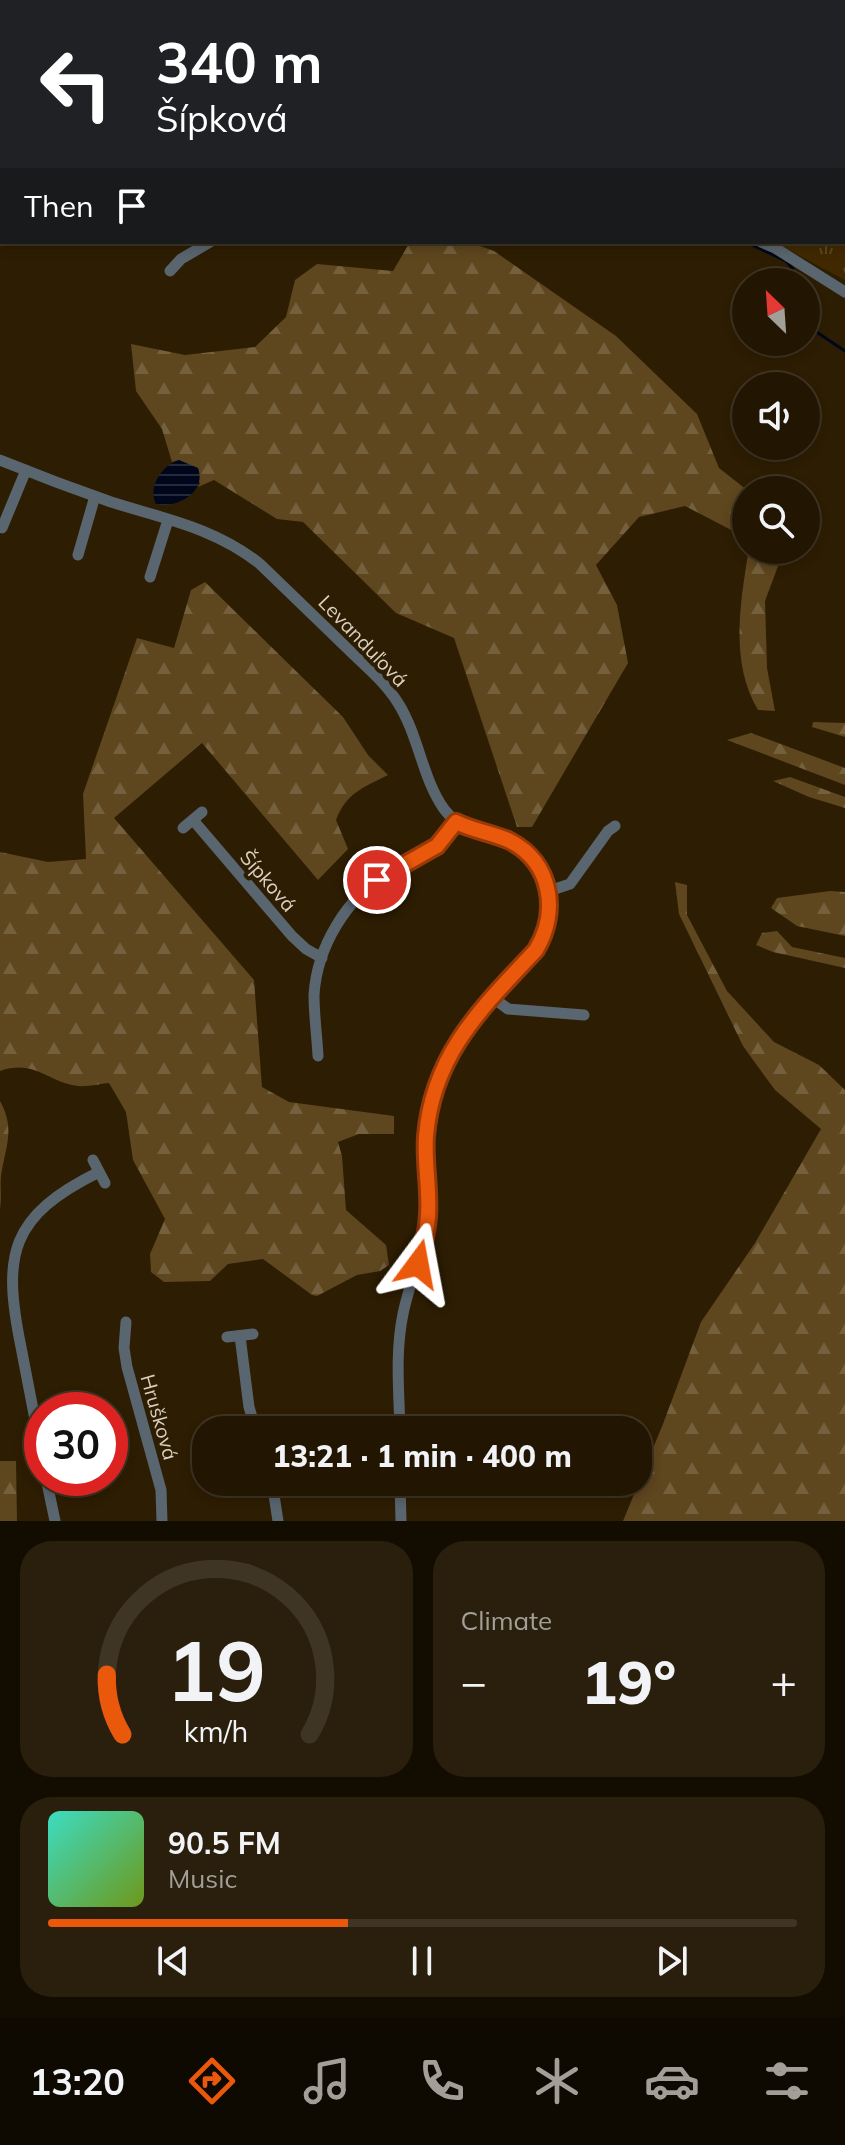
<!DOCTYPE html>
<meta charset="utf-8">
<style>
:root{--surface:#221602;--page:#2a1f0c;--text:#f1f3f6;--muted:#a29f99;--line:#3f3524;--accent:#ea580c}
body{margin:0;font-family:Mulish,sans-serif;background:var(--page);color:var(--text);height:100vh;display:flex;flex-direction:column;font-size:30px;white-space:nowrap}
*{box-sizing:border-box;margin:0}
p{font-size:26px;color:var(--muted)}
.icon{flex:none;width:44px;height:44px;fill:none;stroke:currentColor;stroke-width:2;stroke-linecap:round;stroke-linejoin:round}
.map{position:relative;height:1521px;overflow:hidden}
.sheet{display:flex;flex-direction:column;gap:20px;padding:20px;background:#130c01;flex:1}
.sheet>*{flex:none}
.guide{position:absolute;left:0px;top:0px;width:846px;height:244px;box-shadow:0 4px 12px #0003,0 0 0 2px var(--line);background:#202124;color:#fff;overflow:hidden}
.needle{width:52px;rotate:335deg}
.controls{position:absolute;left:732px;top:268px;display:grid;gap:16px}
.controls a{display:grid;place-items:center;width:88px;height:88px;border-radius:50%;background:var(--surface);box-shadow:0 4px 12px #0003,0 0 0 2px var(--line);font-size:40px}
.speed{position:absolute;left:24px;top:1392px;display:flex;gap:16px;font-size:40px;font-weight:700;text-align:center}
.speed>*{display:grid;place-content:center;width:104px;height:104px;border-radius:50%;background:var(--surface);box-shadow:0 4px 12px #0003,0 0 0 2px var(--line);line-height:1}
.speed .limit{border:12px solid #d22;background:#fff;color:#111}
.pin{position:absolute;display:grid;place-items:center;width:68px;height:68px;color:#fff;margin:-34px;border:4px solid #fff;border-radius:50%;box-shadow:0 2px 8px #0007}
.me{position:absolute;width:88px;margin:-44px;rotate:13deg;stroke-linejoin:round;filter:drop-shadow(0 0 6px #0008)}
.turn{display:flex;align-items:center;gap:28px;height:168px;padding:0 24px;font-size:36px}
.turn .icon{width:104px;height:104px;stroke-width:2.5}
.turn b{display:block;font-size:56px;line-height:68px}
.then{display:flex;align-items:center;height:76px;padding:0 24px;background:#0003;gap:16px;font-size:30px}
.big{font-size:60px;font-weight:800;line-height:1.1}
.sheet .tile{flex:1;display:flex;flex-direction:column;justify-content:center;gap:12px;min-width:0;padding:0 28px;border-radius:32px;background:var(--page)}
.sheet .dial{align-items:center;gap:0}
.dial svg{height:208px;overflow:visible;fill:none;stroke:var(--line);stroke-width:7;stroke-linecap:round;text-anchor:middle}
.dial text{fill:var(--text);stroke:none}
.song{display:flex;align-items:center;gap:24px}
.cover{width:96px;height:96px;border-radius:12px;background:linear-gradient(135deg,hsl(170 70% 55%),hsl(80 70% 35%))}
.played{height:8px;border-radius:4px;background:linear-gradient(90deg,var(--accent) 40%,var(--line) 40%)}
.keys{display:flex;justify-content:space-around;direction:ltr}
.heat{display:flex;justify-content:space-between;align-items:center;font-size:44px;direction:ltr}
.sheet .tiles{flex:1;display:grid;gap:20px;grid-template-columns:1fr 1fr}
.tile:last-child{grid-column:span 2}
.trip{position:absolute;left:192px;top:1416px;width:460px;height:80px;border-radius:32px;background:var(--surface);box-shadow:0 4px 12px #0003,0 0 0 2px var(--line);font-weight:800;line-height:80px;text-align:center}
.dock{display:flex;height:128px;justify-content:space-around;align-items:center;background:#0e0901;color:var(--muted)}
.dock .icon{width:56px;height:56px}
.dock .on{color:var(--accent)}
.dock b{font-size:36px;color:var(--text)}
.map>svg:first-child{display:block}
</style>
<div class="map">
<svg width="845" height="1521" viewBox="0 0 845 1521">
<defs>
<pattern id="grass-tufts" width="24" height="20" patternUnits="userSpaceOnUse" patternTransform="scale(2)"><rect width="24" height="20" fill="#402900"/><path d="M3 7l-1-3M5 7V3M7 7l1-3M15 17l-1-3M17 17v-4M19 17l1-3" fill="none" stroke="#5b4723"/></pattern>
<pattern id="forest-firs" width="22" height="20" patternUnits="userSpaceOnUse" patternTransform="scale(2)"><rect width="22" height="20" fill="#5e461e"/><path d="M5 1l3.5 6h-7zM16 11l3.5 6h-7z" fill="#74603d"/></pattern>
<pattern id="water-rules" width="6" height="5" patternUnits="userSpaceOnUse" patternTransform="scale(2)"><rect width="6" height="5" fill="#00071a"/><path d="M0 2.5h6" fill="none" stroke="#252a3a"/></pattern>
</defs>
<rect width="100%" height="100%" fill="#2d1d02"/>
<!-- grass -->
<path fill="url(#grass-tufts)" d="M672,0H845V280L774,242H844V2H670Z"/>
<!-- forest -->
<path fill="url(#forest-firs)" d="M410,242H469L494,251L616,336L697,414L719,468L747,490L746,549L739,534L685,506L639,517L596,565L617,605L628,663L532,827H517L454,638L396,613L303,522L277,519L214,480L198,487L200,483L179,460L172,462L162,429L136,391L131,344L185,355L255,347L286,317L295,280L317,264L393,271Z
M747,550H784L765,601L767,668L775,711L758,710C730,663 740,605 748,554Z
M205,582L343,717L368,755L388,775C363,788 347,792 336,820L348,849L318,880L202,743L114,818L254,980L262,1087L289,1102L394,1116V1134H359L338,1142L342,1156L346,1210L386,1245L389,1265L380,1271L357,1275L317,1296L312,1295L263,1259L228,1264L210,1281L164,1282L151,1272L150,1254L165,1219L133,1160L126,1112L109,1083C99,1084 88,1087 78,1086C46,1082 36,1059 0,1071V852L48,862L86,859L83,794L137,638L174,648L191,590Z
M813,722L845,723V737L812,727Z
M751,733L845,768V785L727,740Z
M790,777L845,797V808L809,797L773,781Z
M675,882L687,885V915L727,991L774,1042L819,1065L845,1090V1521H623L663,1424L701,1322L755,1243L821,1129L775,1090L743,1046L679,914Z
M830,891L845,892V936L797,926L771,908L777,898Z
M777,931L792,947L845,958V968L773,952L756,945L762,933Z
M0,1101C16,1130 5,1147 1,1176C0,1187 2,1198 0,1209Z
M0,1461H16L17,1521H0Z"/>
<!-- water -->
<path fill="url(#water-rules)" d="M179,460L198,468C207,492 177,509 156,504C147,487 162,465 179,460Z"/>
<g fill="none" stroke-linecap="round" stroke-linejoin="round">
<!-- stream -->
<path stroke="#00071a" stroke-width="3" d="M180,0L185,2
M710,242L748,243L786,261L793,269L785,282
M806,325L845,351"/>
<!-- minor -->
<path stroke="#59656f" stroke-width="11" d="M761,242L775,248L845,292
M170,271L181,259L210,242
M0,460C37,475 74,489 111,502C165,519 215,528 260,564C289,592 319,621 348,649C365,666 385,682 398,703C419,736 422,778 444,809C461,832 485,830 508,841C552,861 559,912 536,950C483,1007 434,1052 427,1134C424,1165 432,1195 427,1226C422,1256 409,1284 403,1314C395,1352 399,1392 400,1430
M2,528L26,470
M78,555L95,496
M150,577L168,520
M193,820L292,936L306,949L322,958
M183,828L202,812
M549,891L570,884L608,831L615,826
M492,997L508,1009L584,1015
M318,1056C317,1036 314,1015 314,995C317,946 347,898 388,872C418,853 435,854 456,822
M93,1160L105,1183
M126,1322L124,1348L127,1367L161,1490L162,1521
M240,1336L249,1407L256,1430
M227,1337L253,1334
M42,1456C35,1419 28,1383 21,1347C2,1254 10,1216 99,1172
M46,1478L55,1521
M272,1482L278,1521
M400,1482L401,1521"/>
<!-- tertiary -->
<path stroke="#59656f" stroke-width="14" d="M205,0L209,2
M365,2V0"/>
</g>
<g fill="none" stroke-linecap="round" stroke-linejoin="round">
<!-- route casing -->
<g stroke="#983908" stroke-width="20">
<path id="route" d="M377,880L437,846L456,822C474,831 493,833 510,841C552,863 559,912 536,950C483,1007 433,1053 426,1136C424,1162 430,1189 428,1216C427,1232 423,1248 418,1264"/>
</g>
<!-- route -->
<use href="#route" stroke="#ea580c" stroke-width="14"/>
</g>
<g text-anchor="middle" stroke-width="8" stroke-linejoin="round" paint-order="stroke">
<!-- street labels -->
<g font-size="20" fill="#dad0c0" stroke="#2d1d02">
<text transform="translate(363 641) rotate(46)" y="7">Levanduľová</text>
<text transform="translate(268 881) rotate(49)" y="7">Šípková</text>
<text transform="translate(159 1417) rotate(74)" y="7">Hrušková</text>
</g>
</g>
</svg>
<div class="controls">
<a><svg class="needle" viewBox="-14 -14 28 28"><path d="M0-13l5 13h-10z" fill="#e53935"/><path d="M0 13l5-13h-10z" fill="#a29f99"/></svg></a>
<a><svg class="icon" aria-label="sound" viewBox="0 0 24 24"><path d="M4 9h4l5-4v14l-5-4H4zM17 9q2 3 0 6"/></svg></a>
<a><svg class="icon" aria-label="search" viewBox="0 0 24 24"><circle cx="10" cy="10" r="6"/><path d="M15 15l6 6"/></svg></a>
</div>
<div class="speed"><div class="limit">30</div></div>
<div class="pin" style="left:377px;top:880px;background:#d93025"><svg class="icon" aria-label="arrive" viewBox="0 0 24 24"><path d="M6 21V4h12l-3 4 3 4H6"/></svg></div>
<svg class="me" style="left:418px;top:1264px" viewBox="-20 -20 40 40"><path d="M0-17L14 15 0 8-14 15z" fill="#ea580c" stroke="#fff" stroke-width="4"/></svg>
<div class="trip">13:21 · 1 min · 400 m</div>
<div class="guide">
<div class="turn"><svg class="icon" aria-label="left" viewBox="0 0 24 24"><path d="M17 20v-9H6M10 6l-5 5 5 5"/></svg><div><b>340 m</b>Šípková</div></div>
<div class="then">Then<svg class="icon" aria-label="arrive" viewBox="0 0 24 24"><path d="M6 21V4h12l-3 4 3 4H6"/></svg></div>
</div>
</div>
<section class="sheet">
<div class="tiles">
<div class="tile dial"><svg viewBox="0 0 100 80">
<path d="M14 69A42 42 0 1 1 86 69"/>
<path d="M14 69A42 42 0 0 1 8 46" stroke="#ea580c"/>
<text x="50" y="56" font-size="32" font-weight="700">19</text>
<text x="50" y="72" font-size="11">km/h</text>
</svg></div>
<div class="tile"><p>Climate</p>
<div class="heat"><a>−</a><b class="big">19°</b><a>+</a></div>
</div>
<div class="tile">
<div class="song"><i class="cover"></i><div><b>90.5 FM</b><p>Music</p></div></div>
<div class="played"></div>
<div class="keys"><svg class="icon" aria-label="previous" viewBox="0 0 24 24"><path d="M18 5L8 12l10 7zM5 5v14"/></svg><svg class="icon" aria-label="pause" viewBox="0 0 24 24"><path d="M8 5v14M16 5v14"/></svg><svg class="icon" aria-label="next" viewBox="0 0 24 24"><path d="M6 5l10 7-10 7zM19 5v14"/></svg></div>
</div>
</div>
</section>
<nav class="dock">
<b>13:20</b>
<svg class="icon on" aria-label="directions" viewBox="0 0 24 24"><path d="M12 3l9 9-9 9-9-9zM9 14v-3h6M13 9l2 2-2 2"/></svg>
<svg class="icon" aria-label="music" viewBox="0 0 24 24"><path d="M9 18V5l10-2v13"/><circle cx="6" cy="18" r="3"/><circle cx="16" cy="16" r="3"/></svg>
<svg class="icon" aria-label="phone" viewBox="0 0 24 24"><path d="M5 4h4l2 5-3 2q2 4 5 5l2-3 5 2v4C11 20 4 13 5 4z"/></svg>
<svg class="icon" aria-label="climate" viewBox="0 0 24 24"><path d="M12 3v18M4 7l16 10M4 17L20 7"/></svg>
<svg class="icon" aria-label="car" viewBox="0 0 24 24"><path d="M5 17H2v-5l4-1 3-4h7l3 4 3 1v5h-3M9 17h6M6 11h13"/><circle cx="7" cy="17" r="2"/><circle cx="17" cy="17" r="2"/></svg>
<svg class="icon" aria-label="filters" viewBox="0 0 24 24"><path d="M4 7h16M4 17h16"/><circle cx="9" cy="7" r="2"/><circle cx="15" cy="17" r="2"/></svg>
</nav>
